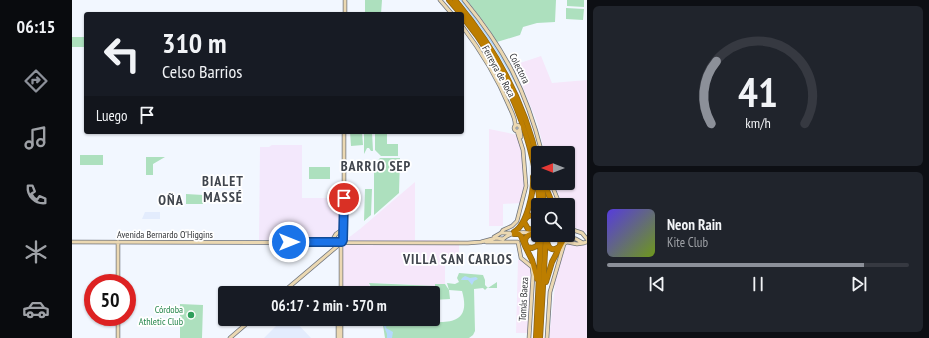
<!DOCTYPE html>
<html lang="es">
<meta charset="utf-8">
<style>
:root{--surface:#171b24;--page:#20242c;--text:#f1f3f6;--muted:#9ea1a6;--line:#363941;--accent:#8c9099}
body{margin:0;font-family:"PT Sans Narrow",sans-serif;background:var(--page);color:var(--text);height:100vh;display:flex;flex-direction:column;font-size:15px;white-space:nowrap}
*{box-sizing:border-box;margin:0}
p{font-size:13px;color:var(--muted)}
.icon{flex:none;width:22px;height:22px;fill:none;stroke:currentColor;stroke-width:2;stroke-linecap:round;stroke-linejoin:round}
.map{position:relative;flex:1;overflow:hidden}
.sheet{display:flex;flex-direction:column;gap:6px;padding:6px;background:#0d0f14;width:342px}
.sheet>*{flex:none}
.guide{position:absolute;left:12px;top:12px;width:380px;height:122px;border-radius:4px;box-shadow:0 1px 3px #0004;background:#171b24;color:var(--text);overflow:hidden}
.needle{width:26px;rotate:270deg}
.controls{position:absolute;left:459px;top:146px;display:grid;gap:8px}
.controls a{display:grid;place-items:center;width:44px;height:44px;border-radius:4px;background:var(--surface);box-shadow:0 1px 3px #0004;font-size:20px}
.speed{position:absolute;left:12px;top:274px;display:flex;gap:8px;font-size:20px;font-weight:700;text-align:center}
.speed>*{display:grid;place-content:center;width:52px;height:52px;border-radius:50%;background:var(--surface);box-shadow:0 1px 3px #0004;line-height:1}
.speed .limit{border:6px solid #d22;background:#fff;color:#111}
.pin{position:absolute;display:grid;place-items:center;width:34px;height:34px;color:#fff;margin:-17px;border:2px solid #fff;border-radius:50%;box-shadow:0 1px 4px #0007}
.me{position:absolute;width:44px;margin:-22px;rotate:90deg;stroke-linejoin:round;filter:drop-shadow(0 0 3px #0008)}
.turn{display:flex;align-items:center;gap:14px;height:84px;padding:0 12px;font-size:18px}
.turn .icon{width:52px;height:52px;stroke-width:2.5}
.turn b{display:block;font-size:28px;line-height:34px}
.then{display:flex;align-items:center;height:38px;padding:0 12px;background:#0003;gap:8px;font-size:15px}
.sheet .card{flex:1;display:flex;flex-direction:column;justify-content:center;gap:6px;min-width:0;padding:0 14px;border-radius:6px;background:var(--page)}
.sheet .dial{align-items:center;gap:0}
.dial svg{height:104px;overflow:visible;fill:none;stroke:var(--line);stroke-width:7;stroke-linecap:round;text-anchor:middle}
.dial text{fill:var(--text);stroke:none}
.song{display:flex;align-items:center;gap:12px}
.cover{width:48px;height:48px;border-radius:6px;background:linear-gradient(135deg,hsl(250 70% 55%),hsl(80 70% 35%))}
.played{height:4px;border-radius:2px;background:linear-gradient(90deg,var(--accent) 85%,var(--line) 85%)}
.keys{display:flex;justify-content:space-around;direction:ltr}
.trip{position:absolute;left:146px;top:286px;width:222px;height:40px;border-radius:4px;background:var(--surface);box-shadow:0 1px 3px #0004;font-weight:700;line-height:40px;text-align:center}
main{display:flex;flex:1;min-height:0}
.dock{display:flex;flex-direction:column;width:72px;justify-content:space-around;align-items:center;background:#090b0e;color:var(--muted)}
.dock .icon{width:28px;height:28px}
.dock .selected{color:var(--accent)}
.dock b{font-size:18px;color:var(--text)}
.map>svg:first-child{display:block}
</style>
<main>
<nav class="dock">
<b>06:15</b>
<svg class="icon selected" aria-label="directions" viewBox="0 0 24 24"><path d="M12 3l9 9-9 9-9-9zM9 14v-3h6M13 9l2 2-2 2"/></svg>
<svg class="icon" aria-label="music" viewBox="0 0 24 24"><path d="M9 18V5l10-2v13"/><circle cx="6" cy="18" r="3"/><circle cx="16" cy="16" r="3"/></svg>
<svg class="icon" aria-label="phone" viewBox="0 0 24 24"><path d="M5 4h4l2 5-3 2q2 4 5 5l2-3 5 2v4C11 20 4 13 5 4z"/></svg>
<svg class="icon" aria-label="climate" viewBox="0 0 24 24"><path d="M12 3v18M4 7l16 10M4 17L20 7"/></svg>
<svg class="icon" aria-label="car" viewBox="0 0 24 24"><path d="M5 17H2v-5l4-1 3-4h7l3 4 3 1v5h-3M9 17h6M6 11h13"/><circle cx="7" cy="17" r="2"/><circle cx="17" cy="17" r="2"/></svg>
</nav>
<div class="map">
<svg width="515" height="338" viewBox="0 0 515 338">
<rect width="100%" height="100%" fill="#f2f7ff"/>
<!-- commercial -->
<path fill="#f3e8fc" d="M200,145H230V198H269L268,227L257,239L187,240L188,147H197Z
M288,229V243L271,242Z"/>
<!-- industrial -->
<path fill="#f6e7fa" d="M469,56L480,83L515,80V233L499,226L496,218V205H491L482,183H496V153H473L465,122L442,65Z
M417,129L446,135L454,177L453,192L449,203L431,204V226H417Z
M343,182V240H387V263H373V284H363V286H345L336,284L297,283V293H271V243H288V229Z
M495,243L509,246L515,244V338H477L483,285H481Z
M446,260H448L457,266L459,270L456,333H444Z"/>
<!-- built -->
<path fill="#e3ecfd" d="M73,212H88V219H70Z
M211,319H221L239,338H192Z"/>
<!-- green -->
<path fill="#ade0be" d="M293,0H310L309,14H293Z
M395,0H484L483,22L465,23L451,27L448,35L425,42L417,29Z
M495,0H512V7L495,6Z
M494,8L512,9L511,20L494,19Z
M0,37H14V47H0Z
M278,132H290L291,145L279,146Z
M292,132H300L301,151H299L297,148H295L292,154Z
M303,132H315V144H326V156H309L303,150Z
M8,155H31V165H8Z
M74,157H93L81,164V175H74Z
M308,158H328L327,193L302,215V165Z
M237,167H258V179H237Z
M293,189H300L299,215L292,221Z
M114,194L131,195V204H114Z
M387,273L411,275L413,280V285L416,288L425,282V288H415L413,290L411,288L402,289L403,331L401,335L397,338H313L310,319C321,319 333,318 345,319C348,319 351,320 354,321C379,324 399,322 390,291L377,290L375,283L383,284L387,282L385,278Z
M297,283L363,286V284H373L377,290L378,299L361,300V293H309L300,289Z
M108,304L131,305L130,338H108Z"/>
<!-- water -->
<path fill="#b4d9fc" d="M393,276L398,278L404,277L406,279L402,281L400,285L396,280H389L390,278Z
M313,321L315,323L314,328L321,332L320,338H315V334L311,324Z"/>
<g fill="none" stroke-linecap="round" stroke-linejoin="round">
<!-- canal -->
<path stroke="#b4d9fc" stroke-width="2" d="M389,0C413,31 431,57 449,93"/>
<!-- secondary casing -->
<g stroke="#6d727b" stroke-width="4.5">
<path id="secondary" d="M368,0L380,14
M392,0C433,50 454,90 470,153
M273,14V0
M390,26C409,51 425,77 437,106C440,113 444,119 443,126
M442 128a3 3 0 1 1 6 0a3 3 0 1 1-6 0Z
M448,130L449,137
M479,183L488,205
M272,188V132
M496,223L501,230L510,233L515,239
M429,233L431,230L440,226L445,221L454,186L451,150L445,131
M486,235L504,239L511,243L515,242
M422,237L429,233H438
M271,240L272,228
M256,241L261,239L264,234L271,229L272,187
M0,242L396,243L409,242L424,238L431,239C439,232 449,232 460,233
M269,242V293
M414,242H446L449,258L460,267L461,275L457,338
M46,283V242
M210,293L269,243
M266,319V338
M269,319V338
M46,338V317
M158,338L180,319
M475,338L478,292L492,244L495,242L505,244L512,243"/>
</g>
<!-- highway casing -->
<g stroke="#8d6514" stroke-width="6">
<path id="highway" d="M377,0L389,14
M383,0C423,48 453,101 466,163
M390,16C434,70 461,135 468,205
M472,183L481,205
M470,185L472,205
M466,219C461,213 454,215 452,222L456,229L466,230
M442,232C455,225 462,191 461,177
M466,233C459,234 453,234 453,242L455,247L460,248L465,246L467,241
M442,234H447L449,236L453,246L460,260L465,279
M475,241C476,248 480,252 487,247C491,241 486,236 480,235
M474,282L480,262L491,241L494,238H500
M464,338L469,235
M468,338L474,235"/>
</g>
<!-- secondary -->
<use href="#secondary" stroke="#ebd8b2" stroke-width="3"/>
<!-- highway -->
<use href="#highway" stroke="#bd7e00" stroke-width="4.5"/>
</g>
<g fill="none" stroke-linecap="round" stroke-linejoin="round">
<!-- route casing -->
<g stroke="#114b97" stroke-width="10">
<path id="route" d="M217,242H270L271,240L272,198"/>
</g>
<!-- route -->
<use href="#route" stroke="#1a73e8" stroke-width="7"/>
</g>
<!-- markers -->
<circle fill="#2e9e5b" stroke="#fff" stroke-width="1.5" cx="119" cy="315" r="4"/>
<g text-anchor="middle" stroke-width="3.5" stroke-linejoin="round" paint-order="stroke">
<!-- street labels -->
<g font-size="10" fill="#34363a" stroke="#fff">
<text transform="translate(448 68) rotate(63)" y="4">Colectora</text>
<text transform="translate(427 71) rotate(61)" y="4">Ferreyra de Roca</text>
<text x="93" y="238">Avenida Bernardo O'Higgins</text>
<text transform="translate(451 299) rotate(-87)" y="4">Tomás Baeza</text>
</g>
<!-- leisure labels -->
<g font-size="10" fill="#27864d" stroke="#fff" text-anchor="end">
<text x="111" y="313">Córdoba<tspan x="111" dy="12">Athletic Club</tspan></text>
</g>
<!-- district labels -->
<g font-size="14" font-weight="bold" letter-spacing="1" fill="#40454d" stroke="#fff">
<text x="304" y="171">BARRIO SEP</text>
<text x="151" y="186">BIALET<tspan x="151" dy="16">MASSÉ</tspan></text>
<text x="99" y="205">OÑA</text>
<text x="386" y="264">VILLA SAN CARLOS</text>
</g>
</g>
</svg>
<div class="controls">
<a><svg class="needle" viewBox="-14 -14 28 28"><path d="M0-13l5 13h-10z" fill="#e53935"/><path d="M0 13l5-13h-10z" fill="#9ea1a6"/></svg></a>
<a><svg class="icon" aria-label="search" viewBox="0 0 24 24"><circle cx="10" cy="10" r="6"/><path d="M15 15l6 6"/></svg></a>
</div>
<div class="speed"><div class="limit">50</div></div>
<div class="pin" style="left:272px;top:198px;background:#d93025"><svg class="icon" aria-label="arrive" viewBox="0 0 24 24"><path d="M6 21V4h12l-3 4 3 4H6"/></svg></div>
<svg class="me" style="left:217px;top:242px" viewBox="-20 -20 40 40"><circle r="17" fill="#1a73e8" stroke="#fff" stroke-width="3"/><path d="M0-11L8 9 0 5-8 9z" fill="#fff"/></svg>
<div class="trip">06:17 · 2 min · 570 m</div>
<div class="guide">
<div class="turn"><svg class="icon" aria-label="left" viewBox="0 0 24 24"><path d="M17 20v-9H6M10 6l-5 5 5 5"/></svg><div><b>310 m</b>Celso Barrios</div></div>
<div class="then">Luego<svg class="icon" aria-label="arrive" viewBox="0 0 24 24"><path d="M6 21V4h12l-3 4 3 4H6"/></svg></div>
</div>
</div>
<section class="sheet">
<div class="card dial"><svg viewBox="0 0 100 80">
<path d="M14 69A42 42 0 1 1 86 69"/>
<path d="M14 69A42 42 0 0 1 18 21" stroke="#8c9099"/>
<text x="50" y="56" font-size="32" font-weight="700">41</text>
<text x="50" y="72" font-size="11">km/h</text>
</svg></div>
<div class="card">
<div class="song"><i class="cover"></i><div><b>Neon Rain</b><p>Kite Club</p></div></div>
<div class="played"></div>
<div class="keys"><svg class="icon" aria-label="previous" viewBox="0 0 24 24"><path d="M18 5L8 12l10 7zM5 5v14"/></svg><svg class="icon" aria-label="pause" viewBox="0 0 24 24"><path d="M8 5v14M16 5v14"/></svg><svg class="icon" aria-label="next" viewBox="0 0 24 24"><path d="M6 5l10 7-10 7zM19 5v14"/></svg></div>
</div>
</section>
</main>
